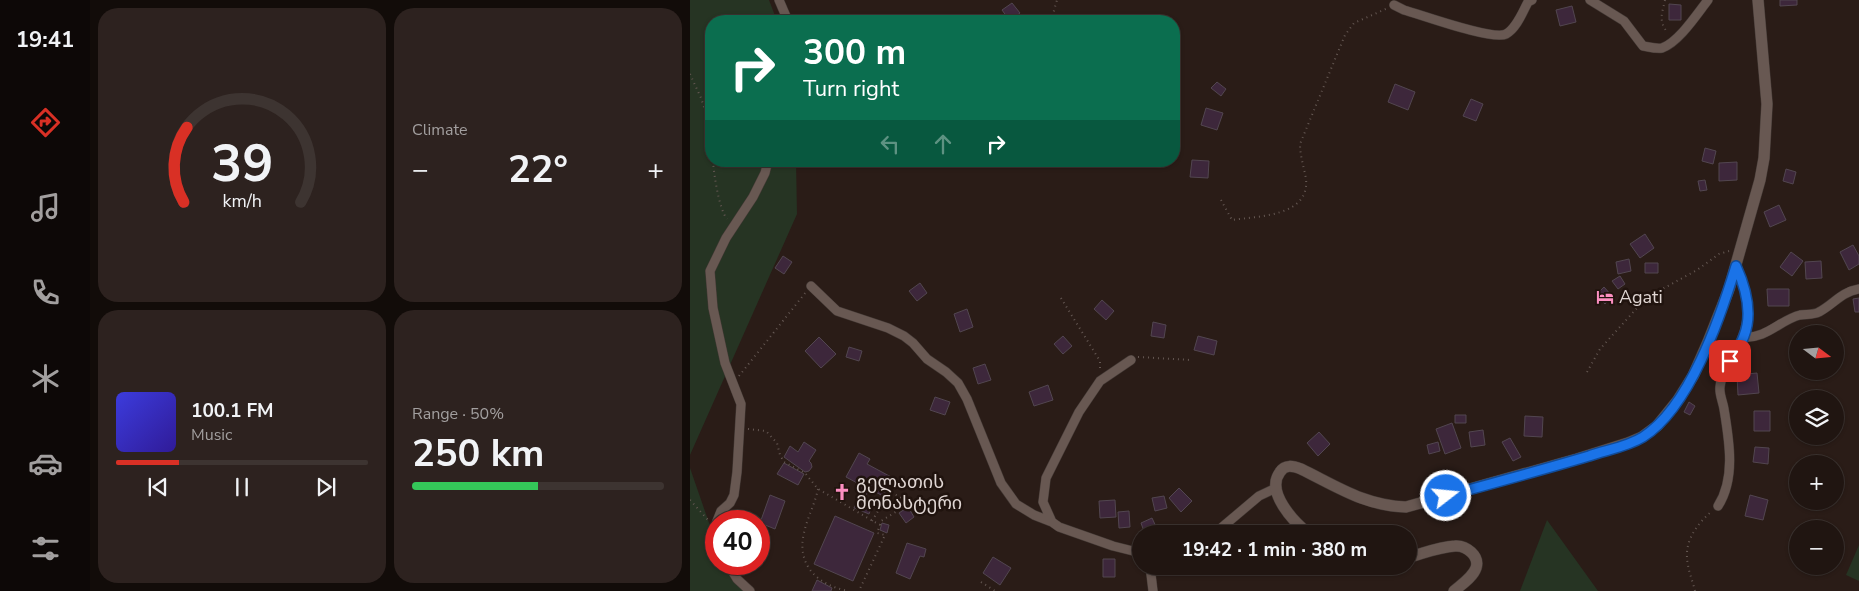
<!DOCTYPE html>
<meta charset="utf-8">
<style>
:root{--surface:#201511;--page:#2d221f;--text:#f1f3f6;--muted:#a29f9f;--line:#3d3431;--accent:#d93025}
body{margin:0;font-family:"Nunito Sans","Noto Sans Georgian",sans-serif;background:var(--page);color:var(--text);height:100vh;display:flex;flex-direction:column;font-size:19px;white-space:nowrap}
*{box-sizing:border-box;margin:0}
p{font-size:16px;color:var(--muted)}
.icon{flex:none;width:28px;height:28px;fill:none;stroke:currentColor;stroke-width:2;stroke-linecap:round;stroke-linejoin:round}
.map{position:relative;flex:1;overflow:hidden}
.side{display:flex;flex-direction:column;gap:8px;padding:8px;background:#120c09;width:600px}
.side>*{flex:none}
.banner{position:absolute;left:15px;top:15px;width:475px;height:152px;border-radius:20px;box-shadow:0 1px 4px #0004,0 0 0 1px var(--line);background:#0b6e4f;color:#fff;overflow:hidden}
.needle{width:32px;rotate:106deg}
.controls{position:absolute;left:1099px;top:325px;display:grid;gap:10px}
.controls a{display:grid;place-items:center;width:55px;height:55px;border-radius:50%;background:var(--surface);box-shadow:0 1px 4px #0004,0 0 0 1px var(--line);font-size:25px}
.speed{position:absolute;left:15px;top:510px;display:flex;gap:10px;font-size:25px;font-weight:700;text-align:center}
.speed>*{display:grid;place-content:center;width:65px;height:65px;border-radius:50%;background:var(--surface);box-shadow:0 1px 4px #0004,0 0 0 1px var(--line);line-height:1}
.speed .limit{border:8px solid #d22;background:#fff;color:#111}
.pin{position:absolute;display:grid;place-items:center;width:42px;height:42px;color:#fff;margin:-21px;border-radius:10px;box-shadow:0 2px 8px #0006}
.me{position:absolute;width:55px;margin:-28px;rotate:74deg;stroke-linejoin:round;filter:drop-shadow(0 0 4px #0008)}
.turn{display:flex;align-items:center;gap:18px;height:105px;padding:0 15px;font-size:22px}
.turn .icon{width:65px;height:65px;stroke-width:2.5}
.turn b{display:block;font-size:35px;line-height:42px}
.lanes{display:flex;align-items:center;height:48px;padding:0 15px;background:#0003;justify-content:center;gap:25px;direction:ltr}
.lanes .off{opacity:.35}
.big{font-size:38px;font-weight:700;line-height:1.1}
.side .widget{flex:1;display:flex;flex-direction:column;justify-content:center;gap:8px;min-width:0;padding:0 18px;border-radius:20px;background:var(--page)}
.side .dial{align-items:center;gap:0}
.dial svg{height:130px;overflow:visible;fill:none;stroke:var(--line);stroke-width:7;stroke-linecap:round;text-anchor:middle}
.dial text{fill:var(--text);stroke:none}
.song{display:flex;align-items:center;gap:15px}
.cover{width:60px;height:60px;border-radius:8px;background:linear-gradient(135deg,hsl(240 70% 55%),hsl(250 70% 35%))}
.played{height:5px;border-radius:2px;background:linear-gradient(90deg,var(--accent) 25%,var(--line) 25%)}
.keys{display:flex;justify-content:space-around;direction:ltr}
.heat{display:flex;justify-content:space-between;align-items:center;font-size:28px;direction:ltr}
.charge{height:8px;border-radius:4px;background:linear-gradient(90deg,#34c759 50%,var(--line) 0)}
.side .tiles{flex:1;display:grid;gap:8px;grid-template-columns:repeat(2,1fr)}
.trip{position:absolute;left:442px;top:525px;width:285px;height:50px;border-radius:25px;background:var(--surface);box-shadow:0 1px 4px #0004,0 0 0 1px var(--line);font-weight:700;line-height:50px;text-align:center}
main{display:flex;flex:1;min-height:0}
.menu{display:flex;flex-direction:column;width:90px;justify-content:space-around;align-items:center;background:#0d0807;color:var(--muted)}
.menu .icon{width:35px;height:35px}
.menu .current{color:var(--accent)}
.menu b{font-size:22px;color:var(--text)}
.map>svg:first-child{display:block}
</style>
<main>
<nav class="menu">
<b>19:41</b>
<svg class="icon current" aria-label="directions" viewBox="0 0 24 24"><path d="M12 3l9 9-9 9-9-9zM9 14v-3h6M13 9l2 2-2 2"/></svg>
<svg class="icon" aria-label="music" viewBox="0 0 24 24"><path d="M9 18V5l10-2v13"/><circle cx="6" cy="18" r="3"/><circle cx="16" cy="16" r="3"/></svg>
<svg class="icon" aria-label="phone" viewBox="0 0 24 24"><path d="M5 4h4l2 5-3 2q2 4 5 5l2-3 5 2v4C11 20 4 13 5 4z"/></svg>
<svg class="icon" aria-label="climate" viewBox="0 0 24 24"><path d="M12 3v18M4 7l16 10M4 17L20 7"/></svg>
<svg class="icon" aria-label="car" viewBox="0 0 24 24"><path d="M5 17H2v-5l4-1 3-4h7l3 4 3 1v5h-3M9 17h6M6 11h13"/><circle cx="7" cy="17" r="2"/><circle cx="17" cy="17" r="2"/></svg>
<svg class="icon" aria-label="filters" viewBox="0 0 24 24"><path d="M4 7h16M4 17h16"/><circle cx="9" cy="7" r="2"/><circle cx="15" cy="17" r="2"/></svg>
</nav>
<section class="side">
<div class="tiles">
<div class="widget dial"><svg viewBox="0 0 100 80">
<path d="M14 69A42 42 0 1 1 86 69"/>
<path d="M14 69A42 42 0 0 1 16 23" stroke="#d93025"/>
<text x="50" y="56" font-size="32" font-weight="700">39</text>
<text x="50" y="72" font-size="11">km/h</text>
</svg></div>
<div class="widget"><p>Climate</p>
<div class="heat"><a>−</a><b class="big">22°</b><a>+</a></div>
</div>
<div class="widget">
<div class="song"><i class="cover"></i><div><b>100.1 FM</b><p>Music</p></div></div>
<div class="played"></div>
<div class="keys"><svg class="icon" aria-label="previous" viewBox="0 0 24 24"><path d="M18 5L8 12l10 7zM5 5v14"/></svg><svg class="icon" aria-label="pause" viewBox="0 0 24 24"><path d="M8 5v14M16 5v14"/></svg><svg class="icon" aria-label="next" viewBox="0 0 24 24"><path d="M6 5l10 7-10 7zM19 5v14"/></svg></div>
</div>
<div class="widget"><p>Range · 50%</p><b class="big">250 km</b><div class="charge"></div></div>
</div>
</section>
<div class="map">
<svg width="1169" height="591" viewBox="0 0 1169 591">
<rect width="100%" height="100%" fill="#2a1c17"/>
<!-- green -->
<path fill="#263423" d="M0,0H79L87,21H21V161H106L107,214L0,455Z
M0,468L26,543V564H35L55,591H0Z
M857,520L908,591H830Z
M1169,545V581L1156,575Z"/>
<!-- building -->
<path fill="#3d273b" stroke="#524650" d="M1090,0H1107V5L1090,6Z
M322,3L330,13L320,21L312,10Z
M979,4L991,5V20H979Z
M882,6L886,22L870,26L866,10Z
M527,82L536,89L531,96L521,88Z
M705,84L725,92L718,110L698,102Z
M781,99L793,104L786,121L773,116Z
M516,108L533,113L527,130L511,125Z
M1015,148L1026,151L1023,164L1012,161Z
M502,160L519,161L518,178L500,177Z
M1047,162V180L1029,181V163Z
M1096,169L1106,172L1103,184L1093,181Z
M1015,180L1017,190L1010,191L1008,181Z
M1089,205L1096,220L1080,227L1074,212Z
M955,234L964,248L950,258L940,244Z
M1163,245L1169,256V264L1159,270L1150,252Z
M1101,252L1113,261L1102,276L1090,267Z
M93,256L102,262L94,274L85,268Z
M939,259L941,271L928,274L926,262Z
M1131,261L1132,278L1116,279L1115,262Z
M955,263H968V273H955Z
M930,276L935,284L928,289L922,281Z
M230,283L237,293L227,301L219,291Z
M914,287L922,296L915,304L906,295Z
M1077,289H1099V306H1078Z
M1169,298V312H1165L1163,299Z
M412,300L424,311L416,320L404,309Z
M277,309L283,327L270,332L264,314Z
M463,322L476,325L474,338L461,336Z
M373,336L382,346L373,354L364,344Z
M508,336L527,341L524,355L504,350Z
M129,337L146,354L131,368L115,351Z
M159,347L172,351L169,361L156,357Z
M295,364L301,380L288,384L283,368Z
M1067,373L1069,393L1048,395L1047,375Z
M358,385L363,400L344,406L339,392Z
M245,397L260,402L255,415L240,410Z
M999,402L1005,406L1000,415L994,412Z
M1064,411H1080V431H1064Z
M765,415H776V423H765Z
M835,416L853,417L852,437L834,436Z
M762,423L771,448L755,454L746,429Z
M793,430L795,445L781,447L779,432Z
M629,432L640,444L628,456L617,443Z
M820,438L831,457L823,461L812,442Z
M114,442L126,450L119,461L121,463L122,467L119,471L115,472L94,457L100,446L108,452Z
M748,442L750,451L739,454L737,445Z
M1065,447L1079,448L1078,464L1063,462Z
M169,453L180,459L177,464L203,478L193,496L180,489L176,495L168,491L171,485L156,477Z
M94,463L114,474L108,485L87,474Z
M489,488L502,501L491,512L479,498Z
M80,495L95,501L85,529L70,523Z
M170,495L184,501L179,514L164,508Z
M1060,495L1078,500L1073,520L1055,516Z
M474,496L477,508L465,511L462,498Z
M425,500L426,517L410,518L409,501Z
M218,507L224,517L216,523L209,513Z
M439,511L440,527L429,528L428,512Z
M145,516L184,533L163,581L124,564Z
M462,518L468,531L455,534L451,523Z
M192,523L199,525L197,533L190,530Z
M217,543L236,549L234,557L230,556L220,579L206,573Z
M303,557L321,568L310,585L293,573Z
M413,559H425V577H413Z
M127,580L142,588L141,591H122Z"/>
<g fill="none" stroke-linecap="round" stroke-linejoin="round">
<!-- minor casing -->
<g stroke="#433935" stroke-width="10">
<path id="minor" d="M89,0L98,21
M900,0L934,21L953,46C959,47 966,49 972,48C989,42 1007,14 1018,0
M704,5L714,10C732,15 803,41 816,34C827,28 833,11 838,2L842,0
M121,286L147,311L198,328L214,336L223,343L237,359L256,372L268,383L277,399L311,483L326,504L344,515L362,522
M1054,337C1076,339 1090,320 1110,315C1116,314 1124,315 1129,312C1144,304 1151,292 1169,289
M441,360L410,381L389,412L356,478L353,502L362,522L369,527L423,546L451,553
M1028,506C1046,478 1039,440 1034,409C1033,402 1029,394 1030,387C1031,374 1038,364 1045,353C1063,321 1061,298 1046,266
M27,521L31,511L40,503L44,495L47,472L51,404L35,363L23,308L20,271L36,238L63,197L75,173L78,161
M524,534L569,496L586,488
M38,564L47,579L60,591
M460,566L463,591"/>
</g>
<!-- tertiary casing -->
<g stroke="#433935" stroke-width="12">
<path id="tertiary" d="M619,534C604,522 575,492 590,472C595,464 603,466 611,469C646,486 675,506 716,507L887,459L938,443L952,437L967,426L988,400L1003,376L1018,342L1039,289L1070,180L1074,158L1077,104L1068,0
M719,557C734,553 749,547 765,546C776,545 790,556 786,568C783,577 771,585 764,591"/>
</g>
<!-- path -->
<path stroke="#645752" stroke-width="2" stroke-dasharray="1 4" stroke-linecap="butt" d="M975,0C972,14 968,21 978,33
M361,21L367,0
M0,74L11,98L21,128
M23,161C24,175 29,209 37,219
M531,200L542,220C567,216 620,217 616,179C614,167 610,156 610,144L655,35L664,23L698,8
M371,298L410,361V370
M448,357L501,360
M897,372L910,349L956,298L1007,270L1029,254L1039,251
M49,376L116,292
M58,429L76,431L87,443L90,455L94,462L115,473L128,489L190,525L187,533L195,535L169,591
M128,489C125,504 117,518 114,533C106,566 129,586 159,591
M0,500L19,521
M182,521L200,491
M190,525L191,521L217,505V502L197,489
M291,582L305,591
M1005,591C1003,582 999,573 998,565C993,542 1006,525 1022,511"/>
<!-- minor -->
<use href="#minor" stroke="#685852" stroke-width="9"/>
<!-- tertiary -->
<use href="#tertiary" stroke="#685852" stroke-width="11"/>
</g>
<g fill="none" stroke-linecap="round" stroke-linejoin="round">
<!-- route casing -->
<g stroke="#114b97" stroke-width="12">
<path id="route" d="M756,496C804,483 852,470 899,456C916,450 937,447 953,437C1000,407 1030,318 1046,266C1056,288 1063,313 1054,336C1051,345 1044,353 1040,361"/>
</g>
<!-- route -->
<use href="#route" stroke="#1a73e8" stroke-width="9"/>
</g>
<!-- icons -->
<defs>
<g id="hotel-bare" transform="scale(1.35)"><path d="M-6-4.5h1.5V1H6V5H4.5V3h-9V5H-6ZM-4 0a1.8 1.8 0 1 1 3.6 0ZM.5 0V-2.5h3Q6-2.5 6 0Z" fill="#fc8fc1" stroke="#20130e" stroke-width="2.5" paint-order="stroke"/></g>
<g id="church-bare" transform="scale(1.35)"><path d="M-1.2-6h2.4v3.5h3.3v2.4h-3.3V6h-2.4V-.1h-3.3v-2.4h3.3Z" fill="#fc8fc1" stroke="#20130e" stroke-width="2.5" paint-order="stroke"/></g>
</defs>
<g fill-rule="evenodd">
<use href="#hotel-bare" x="915" y="297"/>
<use href="#church-bare" x="152" y="492"/>
</g>
<g text-anchor="middle" stroke-width="5" stroke-linejoin="round" paint-order="stroke">
<!-- poi labels -->
<g font-size="18" fill="#e0d6d3" stroke="#20130e" text-anchor="start">
<text x="929" y="303">Agati</text>
<text x="166" y="488">გელათის<tspan x="166" dy="21">მონასტერი</tspan></text>
</g>
</g>
</svg>
<div class="controls">
<a><svg class="needle" viewBox="-14 -14 28 28"><path d="M0-13l5 13h-10z" fill="#e53935"/><path d="M0 13l5-13h-10z" fill="#a29f9f"/></svg></a>
<a><svg class="icon" aria-label="layers" viewBox="0 0 24 24"><path d="M12 4l9 5-9 5-9-5zM3 14l9 5 9-5"/></svg></a>
<a>+</a>
<a>−</a>
</div>
<div class="speed"><div class="limit">40</div></div>
<div class="pin" style="left:1040px;top:361px;background:#d93025"><svg class="icon" aria-label="arrive" viewBox="0 0 24 24"><path d="M6 21V4h12l-3 4 3 4H6"/></svg></div>
<svg class="me" style="left:756px;top:496px" viewBox="-20 -20 40 40"><circle r="17" fill="#1a73e8" stroke="#fff" stroke-width="3"/><path d="M0-11L8 9 0 5-8 9z" fill="#fff"/></svg>
<div class="trip">19:42 · 1 min · 380 m</div>
<div class="banner">
<div class="turn"><svg class="icon" aria-label="right" viewBox="0 0 24 24"><path d="M7 20v-9h11M14 6l5 5-5 5"/></svg><div><b>300 m</b>Turn right</div></div>
<div class="lanes"><svg class="icon off" aria-label="left" viewBox="0 0 24 24"><path d="M17 20v-9H6M10 6l-5 5 5 5"/></svg><svg class="icon off" aria-label="ahead" viewBox="0 0 24 24"><path d="M12 20V5M6 11l6-6 6 6"/></svg><svg class="icon" aria-label="right" viewBox="0 0 24 24"><path d="M7 20v-9h11M14 6l5 5-5 5"/></svg></div>
</div>
</div>
</main>
